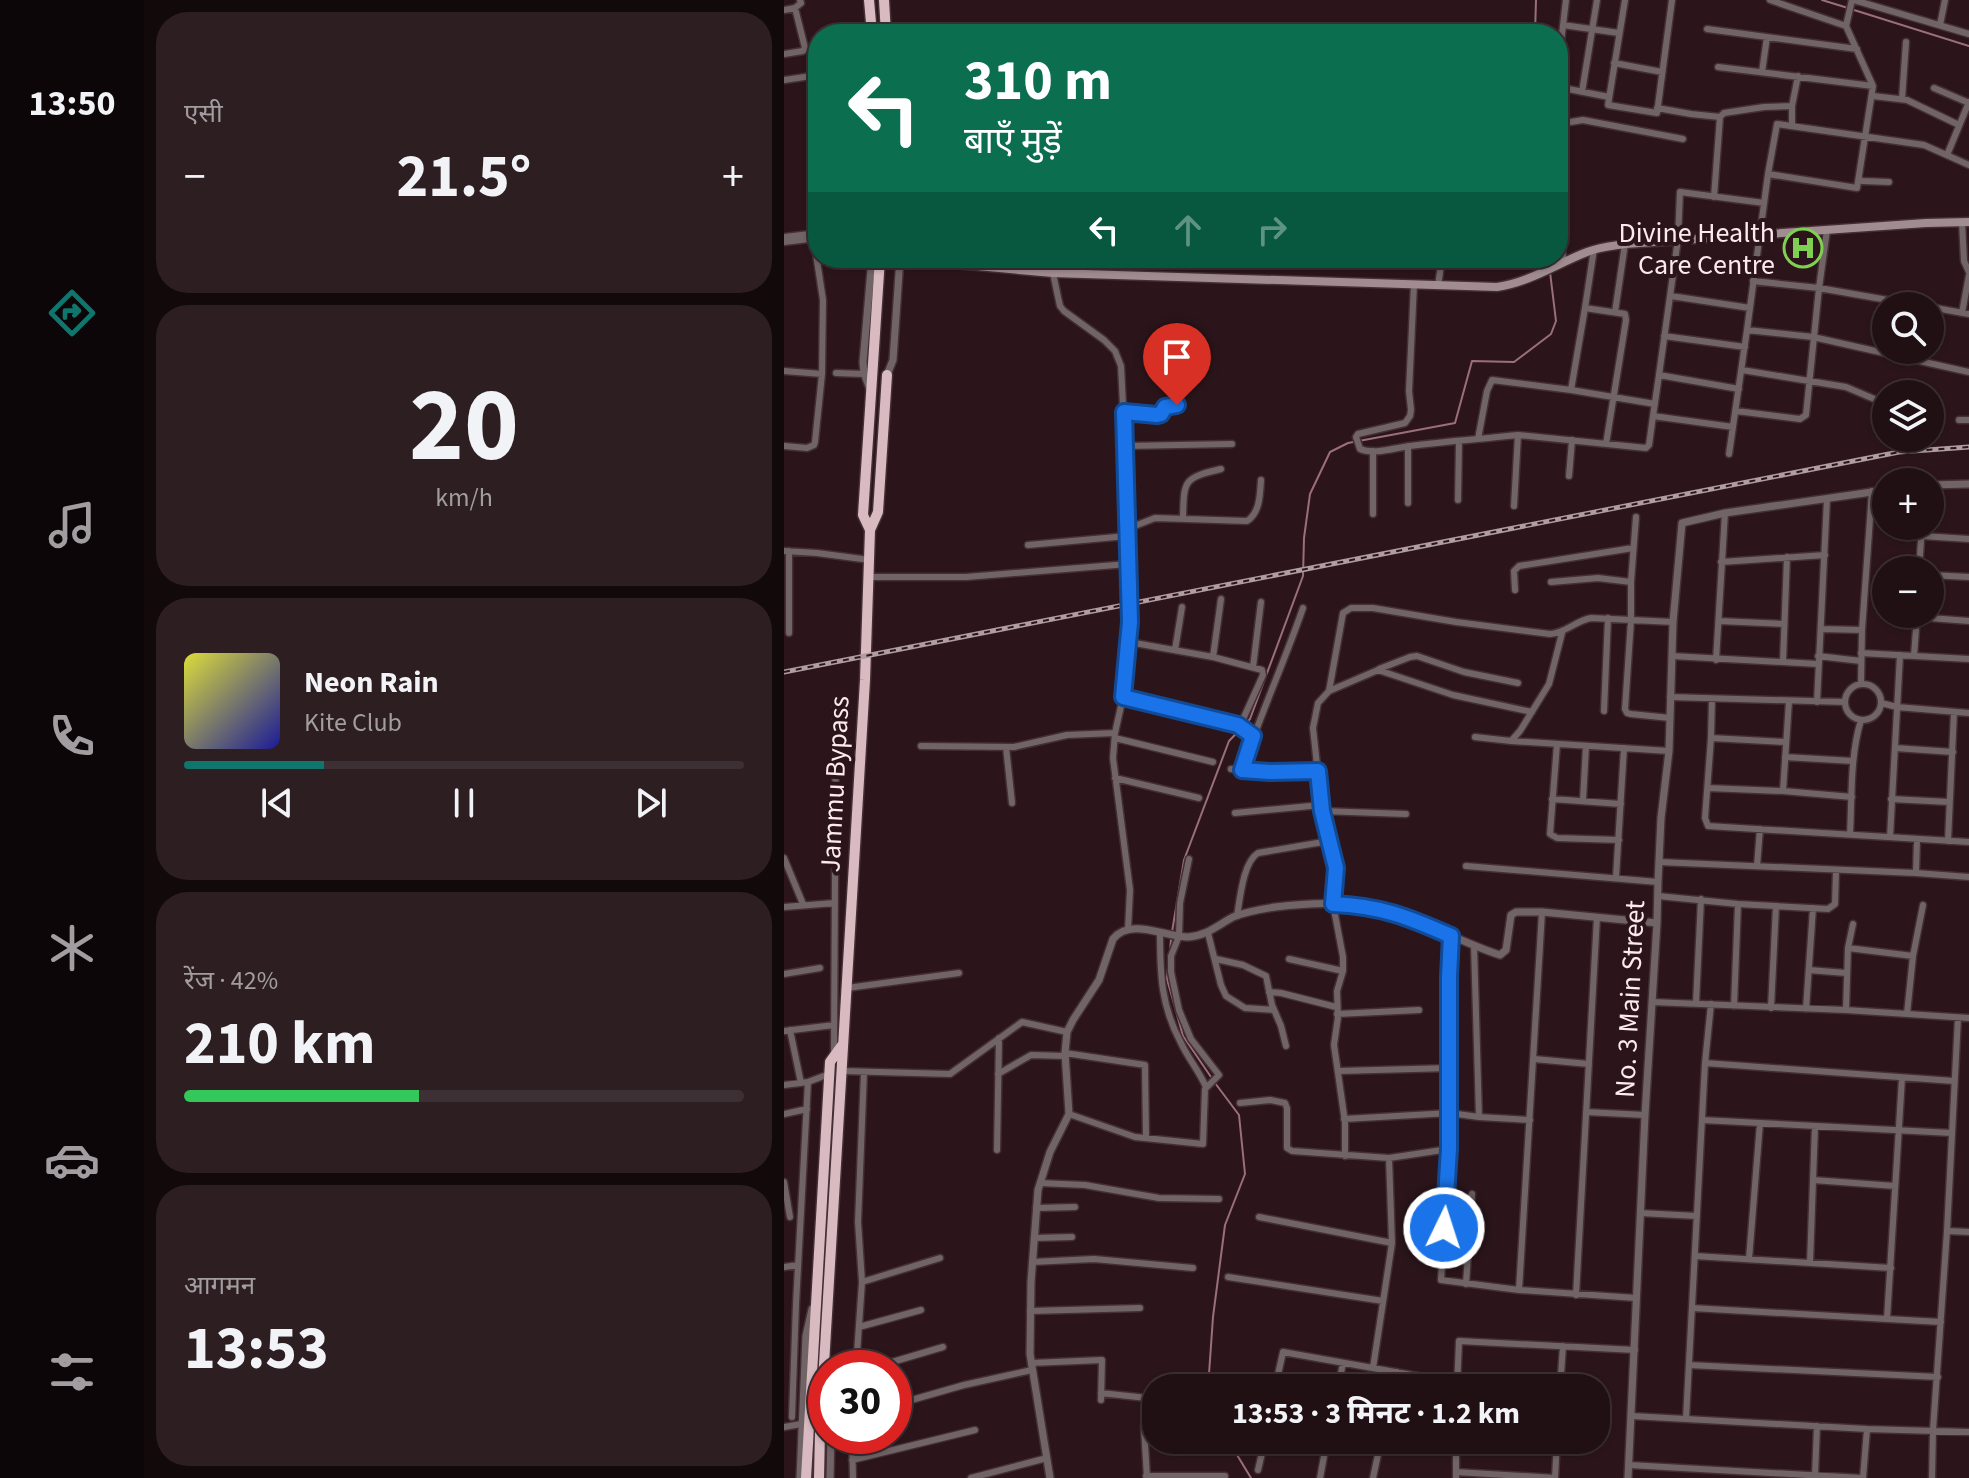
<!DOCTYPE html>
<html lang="hi">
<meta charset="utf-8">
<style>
:root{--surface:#201014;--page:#2d1e22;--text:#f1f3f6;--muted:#a29da0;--line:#3d3034;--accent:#0f766e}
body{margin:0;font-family:"Source Sans 3","Noto Sans Devanagari",sans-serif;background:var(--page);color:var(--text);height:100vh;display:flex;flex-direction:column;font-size:30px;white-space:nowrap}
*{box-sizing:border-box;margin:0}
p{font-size:26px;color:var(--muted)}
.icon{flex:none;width:44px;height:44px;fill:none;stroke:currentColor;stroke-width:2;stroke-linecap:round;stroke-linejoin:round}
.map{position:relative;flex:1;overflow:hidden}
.details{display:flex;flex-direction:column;gap:12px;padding:12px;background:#12090b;width:640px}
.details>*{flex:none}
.hud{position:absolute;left:24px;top:24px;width:760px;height:244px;border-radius:32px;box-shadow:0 2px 6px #0004,0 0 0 2px var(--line);background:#0b6e4f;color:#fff;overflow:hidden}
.buttons{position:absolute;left:1088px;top:292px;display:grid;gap:16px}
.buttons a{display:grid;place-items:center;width:72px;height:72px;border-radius:50%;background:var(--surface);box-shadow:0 2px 6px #0004,0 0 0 2px var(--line);font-size:40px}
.speed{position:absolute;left:24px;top:1350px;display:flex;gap:16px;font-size:40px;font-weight:700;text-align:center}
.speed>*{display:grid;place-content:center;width:104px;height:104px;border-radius:50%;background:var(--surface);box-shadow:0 2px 6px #0004,0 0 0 2px var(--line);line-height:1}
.speed .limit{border:12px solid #d22;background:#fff;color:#111}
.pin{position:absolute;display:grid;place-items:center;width:68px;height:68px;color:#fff;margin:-82px -34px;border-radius:50% 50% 50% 0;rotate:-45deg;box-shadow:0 0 8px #0007}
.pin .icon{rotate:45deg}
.me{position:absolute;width:88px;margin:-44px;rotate:4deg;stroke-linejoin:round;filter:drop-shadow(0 0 6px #0008)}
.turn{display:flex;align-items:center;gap:28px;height:168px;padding:0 24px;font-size:36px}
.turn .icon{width:104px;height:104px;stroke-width:2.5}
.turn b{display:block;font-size:56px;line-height:68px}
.lanes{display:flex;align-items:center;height:76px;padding:0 24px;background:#0003;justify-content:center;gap:40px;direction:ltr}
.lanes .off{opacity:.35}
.big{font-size:60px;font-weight:700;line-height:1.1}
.details .card{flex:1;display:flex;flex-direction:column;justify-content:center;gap:12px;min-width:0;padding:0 28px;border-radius:32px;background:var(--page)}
.details .dial{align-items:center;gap:0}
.dial b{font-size:104px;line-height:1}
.song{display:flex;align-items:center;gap:24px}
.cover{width:96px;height:96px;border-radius:12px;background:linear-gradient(135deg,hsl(60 70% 55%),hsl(240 70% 35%))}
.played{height:8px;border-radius:4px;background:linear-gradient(90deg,var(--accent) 25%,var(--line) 25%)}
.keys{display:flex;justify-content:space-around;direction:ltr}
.heat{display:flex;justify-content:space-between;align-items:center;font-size:44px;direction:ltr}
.charge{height:12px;border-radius:6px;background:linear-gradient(90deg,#34c759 42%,var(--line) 0)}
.trip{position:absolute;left:358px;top:1374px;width:468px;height:80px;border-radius:32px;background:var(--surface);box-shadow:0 2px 6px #0004,0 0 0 2px var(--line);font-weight:700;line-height:80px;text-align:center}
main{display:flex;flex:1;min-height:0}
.tab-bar{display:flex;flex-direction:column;width:144px;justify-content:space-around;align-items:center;background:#0d0608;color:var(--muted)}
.tab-bar .icon{width:56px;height:56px}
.tab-bar .current{color:var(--accent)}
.tab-bar b{font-size:36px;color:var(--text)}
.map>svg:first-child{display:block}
</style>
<main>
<nav class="tab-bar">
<b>13:50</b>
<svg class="icon current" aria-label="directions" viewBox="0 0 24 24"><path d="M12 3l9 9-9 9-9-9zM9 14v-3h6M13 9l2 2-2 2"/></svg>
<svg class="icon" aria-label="music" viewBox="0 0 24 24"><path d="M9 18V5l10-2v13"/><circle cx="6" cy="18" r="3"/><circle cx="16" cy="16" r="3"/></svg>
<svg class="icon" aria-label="phone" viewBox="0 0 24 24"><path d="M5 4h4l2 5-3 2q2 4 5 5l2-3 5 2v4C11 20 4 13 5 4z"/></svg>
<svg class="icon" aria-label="climate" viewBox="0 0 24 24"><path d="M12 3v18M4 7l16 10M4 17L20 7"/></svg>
<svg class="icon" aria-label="car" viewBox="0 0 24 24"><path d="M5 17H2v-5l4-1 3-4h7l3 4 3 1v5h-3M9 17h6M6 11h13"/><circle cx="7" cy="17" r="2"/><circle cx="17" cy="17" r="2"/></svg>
<svg class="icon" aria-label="filters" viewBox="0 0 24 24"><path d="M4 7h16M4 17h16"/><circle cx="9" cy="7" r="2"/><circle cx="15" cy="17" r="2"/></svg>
</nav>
<section class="details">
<div class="card"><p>एसी</p>
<div class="heat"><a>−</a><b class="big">21.5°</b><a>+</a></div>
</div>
<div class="card dial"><b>20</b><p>km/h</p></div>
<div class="card">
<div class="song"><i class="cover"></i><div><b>Neon Rain</b><p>Kite Club</p></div></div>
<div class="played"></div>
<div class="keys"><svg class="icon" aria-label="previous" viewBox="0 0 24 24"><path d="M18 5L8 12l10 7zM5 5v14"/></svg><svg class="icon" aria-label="pause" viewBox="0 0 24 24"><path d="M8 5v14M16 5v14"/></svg><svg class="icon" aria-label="next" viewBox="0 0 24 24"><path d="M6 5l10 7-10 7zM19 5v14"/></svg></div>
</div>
<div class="card"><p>रेंज · 42%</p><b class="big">210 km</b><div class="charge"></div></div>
<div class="card"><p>आगमन</p><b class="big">13:53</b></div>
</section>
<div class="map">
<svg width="1185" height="1478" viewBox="0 0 1185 1478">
<rect width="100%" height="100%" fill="#2b151b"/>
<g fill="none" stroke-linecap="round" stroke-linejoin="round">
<!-- stream -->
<path stroke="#9b6f7a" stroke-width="2" d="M1038,0L1064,8
M1070,10L1185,46
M751,34L752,0
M765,258L766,265
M388,932L400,860L445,741L466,719L519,576L520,538L526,494L546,452L564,443L671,423L688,361L730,362L767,334L772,321L766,272
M386,952L387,939
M384,967L383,979L399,1036L427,1077
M424,1388L429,1317L441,1225L461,1174L455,1115L431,1083
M444,1440L467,1478"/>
<!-- minor casing -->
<g stroke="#442f34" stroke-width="9">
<path id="minor" d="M841,0L824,105L873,113L888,0
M986,0L1062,26
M1068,0L1062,26L1089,86L1073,188L984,174L963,330L1029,337L1185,372
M1070,0L1185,34
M0,10L11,8L17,3L16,0
M779,25L835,33
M1156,25L1161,0
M923,29L1073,49
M0,54L19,51L21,48L11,8
M830,63L878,72
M934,67L1089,86
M774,68L782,0
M978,72L983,37
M0,80L34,75
M774,87L825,97
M1150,88L1185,103
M798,92L813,0
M1089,96L1123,100L1175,125
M1118,99L1122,42
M873,108L907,114L936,117L930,197
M936,117L940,113L980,107L1008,106
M774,124L799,120L899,139
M1008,126V106L1014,76
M1163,155L1185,102
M984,174L993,124L1140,145L1185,165
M1075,179L1078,181L1105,182
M1178,222L1180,261L1185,272
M774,229L780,262
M0,237L34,233
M0,242L34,238
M269,273L274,297L276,306L280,311L320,340L331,351L337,366L341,446L346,622L339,697L331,733L329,758L346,890L344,929
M969,281L1035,288L1138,306
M630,284L625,391L627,410L626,416L621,423L574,434L572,437L576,449C590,455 610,448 626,446C662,441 698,439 734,435
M654,286L658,258
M887,296L966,308
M1146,307L1185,314
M801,308L810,249
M831,312L841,244
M1178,313L1185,275
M880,336L961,347
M958,370L1062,387L1102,404
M0,371L38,374
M52,373L80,374
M875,375L894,239L896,192L980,203
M787,390L801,308L841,314L842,320L822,444
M952,411L1016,419L1022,415L1035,288L1043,230
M340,412L373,415L377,414L381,407L395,404L397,393L396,354
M1175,420H1185
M949,427L869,416L875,375L955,389
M694,439L703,391L708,380L787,390L871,404
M0,446L23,448L30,445L31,442L38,374L39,300L29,234
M341,446L448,444
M624,446V503
M945,454L963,330
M785,476L788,440
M674,500L675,441
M730,506L734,435L862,448L865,445L869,416
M589,514V451
M852,517L847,582V620L841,709L843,713L847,714L886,718
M399,518C400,480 399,478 437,469
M343,529L371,518L463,521C476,513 476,494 477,480
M1138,536L1185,539
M244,545L343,536
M0,551L33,553L86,560
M5,551V633
M937,562L1041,555
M1135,570L1138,526
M1146,575L1185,577
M86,577H182L344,564
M767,582L814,578L847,582
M731,590L730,571L735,566L849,548
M1133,617L1185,621
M935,621L1000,624
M1037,629L1078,630
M778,633L765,684L736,731L727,741L885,751
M345,642L429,657L478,670L479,675L460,717L454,725
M391,650L398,607
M1077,653L1185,659
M888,656L1034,664
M1034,656L1077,661
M1130,656L1133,616
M429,657L437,599
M932,660L941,513
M999,662L1003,557
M469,667L477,602
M595,669L626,657L633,656L680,672L734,683
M1077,684L1078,630L1088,491
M1061 702a18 18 0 1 1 36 0a18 18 0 1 1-36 0Z
M545,691L594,670L669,695L748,712
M339,697L454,725L469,736
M886,697L1061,702
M928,699L927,738L921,818L924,826L1185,842
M1033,702L1043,499
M1097,703L1113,707L1185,713
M820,711L824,618
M691,737L727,741
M331,738L429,762
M927,738L1001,742
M773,744L766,834L773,838L835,840
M137,746L230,747L283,735L331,733
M222,747L228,803
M1111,748L1169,752
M1001,757L1069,761
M447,769L486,772L534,771
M458,770C476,715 500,663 519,608
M331,778L415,798
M924,788L999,791L1068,797
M999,791L1005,701
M768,799L837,804
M1107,799L1165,802
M799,800L802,746
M538,811L622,814
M451,813L537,805
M1066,834C1068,796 1066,756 1077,720
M1106,837L1116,655
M1164,841L1170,712
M0,858L19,904
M875,862L1132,873L1185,877
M682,866L874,882
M973,866L976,829
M1132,873L1133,839
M832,877L840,748
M874,896L954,904L1044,909L1051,904L1052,871
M0,907L51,903
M758,912L735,1290L852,1298
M453,916C456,899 459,862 474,853L545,841
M376,933C376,974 377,1006 397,1043C404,1058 415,1071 422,1087
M424,933L437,985L442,996L461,1008L490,1010
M690,945L695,1117
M1064,948L1129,956L1123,1014
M1129,956L1139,905
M432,959L459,965L482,976L488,1005L497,1026L502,1046
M505,959L559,971
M1025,970L1062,973
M0,974L36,968
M63,988L175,973
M485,992L497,993L552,1007
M868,1002L1062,1010L1185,1018
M912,1003L917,899
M950,1006L954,904
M987,1008L992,906
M1022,1009L1029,908
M1062,1010L1064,948L1069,924
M553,1014L635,1010
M6,1030L17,1083
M0,1031L50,1025
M281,1053L361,1065L362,1138
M50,1054L52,698
M750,1059L805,1064
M921,1063L1170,1081
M58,1071L166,1074L238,1022L283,1032
M554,1071L666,1068
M214,1074L247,1055L281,1056
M0,1085L24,1082L45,1074
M456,1103L486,1100L501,1103L503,1108V1148L508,1151L605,1158L665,1149V977L667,936
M802,1112L861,1115
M0,1114L23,1109
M285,1114L351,1137L419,1144L421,1089L435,1075L407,1039L395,1010L387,972V956L395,936L396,903L405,859
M560,1119L666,1113L695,1117L746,1120
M918,1120L1168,1133
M665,1149L657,1280L735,1290
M213,1150L215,1038
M561,1156V1122L550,1045L554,1017L553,991L559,971V957L549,904L552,868L538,811L529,728L534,703L545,691L559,613L567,608H589L672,622L766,634C782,633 791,621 807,618L889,622
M1029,1180L1111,1186
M0,1182L6,1217
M256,1183L301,1185L375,1198L435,1199
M252,1208L291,1207
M856,1213L913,1216
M475,1217L608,1243
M1163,1231L1185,1232
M250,1238L288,1237
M911,1256L1107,1268
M965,1259L976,1123
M248,1262L310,1259L409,1268
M1026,1263L1031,1126
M0,1267L14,1265
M444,1277L599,1301
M78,1282L156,1258
M682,1284L688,1194
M792,1295L813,917
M908,1308L1103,1319L1118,1078
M246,1311L356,1308
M1103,1319L1157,1322
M75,1327L137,1310
M247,1363L318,1360L317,1400
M905,1365L1154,1377
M72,1368L78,1282L74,1222L80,1072
M88,1368L159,1347
M589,1368L608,1243L605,1158
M491,1388L499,1352L673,1383
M554,1388L559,1363
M609,1388L613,1372
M673,1388L675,1341L851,1350
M776,1388L779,1346
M317,1393L372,1399
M110,1405L180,1385L248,1370
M848,1416L1083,1429L1185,1432
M8,1417L12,1304L24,1082
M902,1419L921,1063L927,1004
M0,1427L17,1424
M360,1427L363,1478
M68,1436L69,1478
M672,1440V1478
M68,1460L191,1430
M845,1465L1078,1478
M474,1470L481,1440
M672,1472L771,1478
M1031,1475L1033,1426
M362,1476H441
M187,1478L263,1458
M536,1478L543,1440
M589,1478L597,1440
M771,1478L773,1440
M1079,1478L1083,1429
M1148,1478L1149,1430L1163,1231L1174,1018"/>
</g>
<!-- tertiary casing -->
<g stroke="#442f34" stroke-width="10">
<path id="tertiary" d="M103,375L109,360L116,258
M86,389L80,373L79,362L88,258
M1146,485L1185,484
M16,1478L22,1336L28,1309
M46,1478L47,1436
M266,1478L246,1354L247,1282L254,1190L266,1152L285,1114L281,1053L283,1032L289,1020L315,980L329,939C346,917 381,937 404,937C422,936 434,925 449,917C461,912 478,909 491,907C530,902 575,901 613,913C648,925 681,944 716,955L722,950L727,915L732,912H758L873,923
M844,1478L861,1115L873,923L874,882L877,818L885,751L889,622L898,523L941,513L1102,490"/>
</g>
<!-- secondary casing -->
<g stroke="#442f34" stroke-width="11">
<path id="secondary" d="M116,259L269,273L713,287C746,282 772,264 803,252C815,247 828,246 841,244L1142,223L1185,222"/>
</g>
<!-- trunk casing -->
<g stroke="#442f34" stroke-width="13">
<path id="trunk" d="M85,0L88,34
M100,0L102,34
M86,530L79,515L96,258
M22,1478L46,1062L59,1044
M35,1478L36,1431L81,680L86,530L94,512L103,375"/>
</g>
<!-- minor -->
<use href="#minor" stroke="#706466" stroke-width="6"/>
<!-- tertiary -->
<use href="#tertiary" stroke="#706466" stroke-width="7"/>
<!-- secondary -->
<use href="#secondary" stroke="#a18d91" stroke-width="8"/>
<!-- trunk -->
<use href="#trunk" stroke="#d8bac0" stroke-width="10"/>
<!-- rail casing -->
<g stroke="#b09da1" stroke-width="5">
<path id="rail" d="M0,672L1115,452L1185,447"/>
</g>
<!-- rail -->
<use href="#rail" stroke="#2b151b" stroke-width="2" stroke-dasharray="6" stroke-linecap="butt"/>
</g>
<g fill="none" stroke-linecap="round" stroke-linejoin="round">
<!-- route casing -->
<g stroke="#114b97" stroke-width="20">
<path id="route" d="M393,405L381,407L377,414L373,415L340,412L346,622L339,697L454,725L469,736L458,770L486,772L534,771L538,811L552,868L549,904C597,906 624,917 667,936L665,977V1149L660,1228"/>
</g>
<!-- route -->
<use href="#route" stroke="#1a73e8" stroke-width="14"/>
</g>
<!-- icons -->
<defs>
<g id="hospital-ring" transform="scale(2)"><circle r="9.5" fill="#2b151b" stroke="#7fd052" stroke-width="1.5"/><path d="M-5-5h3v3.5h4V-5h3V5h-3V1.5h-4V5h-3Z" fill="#7fd052"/></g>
</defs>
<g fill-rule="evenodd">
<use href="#hospital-ring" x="1019" y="248"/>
</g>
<g text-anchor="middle" stroke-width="8" stroke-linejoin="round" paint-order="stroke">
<!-- poi labels -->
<g font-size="28" fill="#fcebee" stroke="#2b151b" text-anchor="end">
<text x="991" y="242">Divine Health<tspan x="991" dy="32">Care Centre</tspan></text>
</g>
<!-- street labels -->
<g font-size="28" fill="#fcebee" stroke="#2b151b">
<text transform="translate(50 784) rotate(-87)" y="10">Jammu Bypass</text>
<text transform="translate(845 999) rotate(-87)" y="10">No. 3 Main Street</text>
</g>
</g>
</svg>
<div class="buttons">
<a><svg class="icon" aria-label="search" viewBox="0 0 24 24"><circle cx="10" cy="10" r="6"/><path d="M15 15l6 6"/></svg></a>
<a><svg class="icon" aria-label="layers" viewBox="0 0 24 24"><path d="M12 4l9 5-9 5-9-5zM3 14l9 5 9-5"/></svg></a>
<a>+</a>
<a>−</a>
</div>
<div class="speed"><div class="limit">30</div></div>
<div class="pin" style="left:393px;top:405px;background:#d93025"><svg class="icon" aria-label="arrive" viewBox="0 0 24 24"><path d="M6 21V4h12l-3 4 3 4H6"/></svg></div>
<svg class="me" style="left:660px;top:1228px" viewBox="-20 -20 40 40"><circle r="17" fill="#1a73e8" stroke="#fff" stroke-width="3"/><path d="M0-11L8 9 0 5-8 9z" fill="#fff"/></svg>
<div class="trip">13:53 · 3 मिनट · 1.2 km</div>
<div class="hud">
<div class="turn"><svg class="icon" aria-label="left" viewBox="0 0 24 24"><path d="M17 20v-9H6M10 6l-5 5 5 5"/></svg><div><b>310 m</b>बाएँ मुड़ें</div></div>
<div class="lanes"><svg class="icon" aria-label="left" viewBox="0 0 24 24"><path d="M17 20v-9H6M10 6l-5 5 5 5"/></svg><svg class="icon off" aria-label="ahead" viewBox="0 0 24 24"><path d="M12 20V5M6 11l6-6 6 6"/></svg><svg class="icon off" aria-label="right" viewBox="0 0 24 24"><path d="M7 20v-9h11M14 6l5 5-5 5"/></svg></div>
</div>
</div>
</main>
